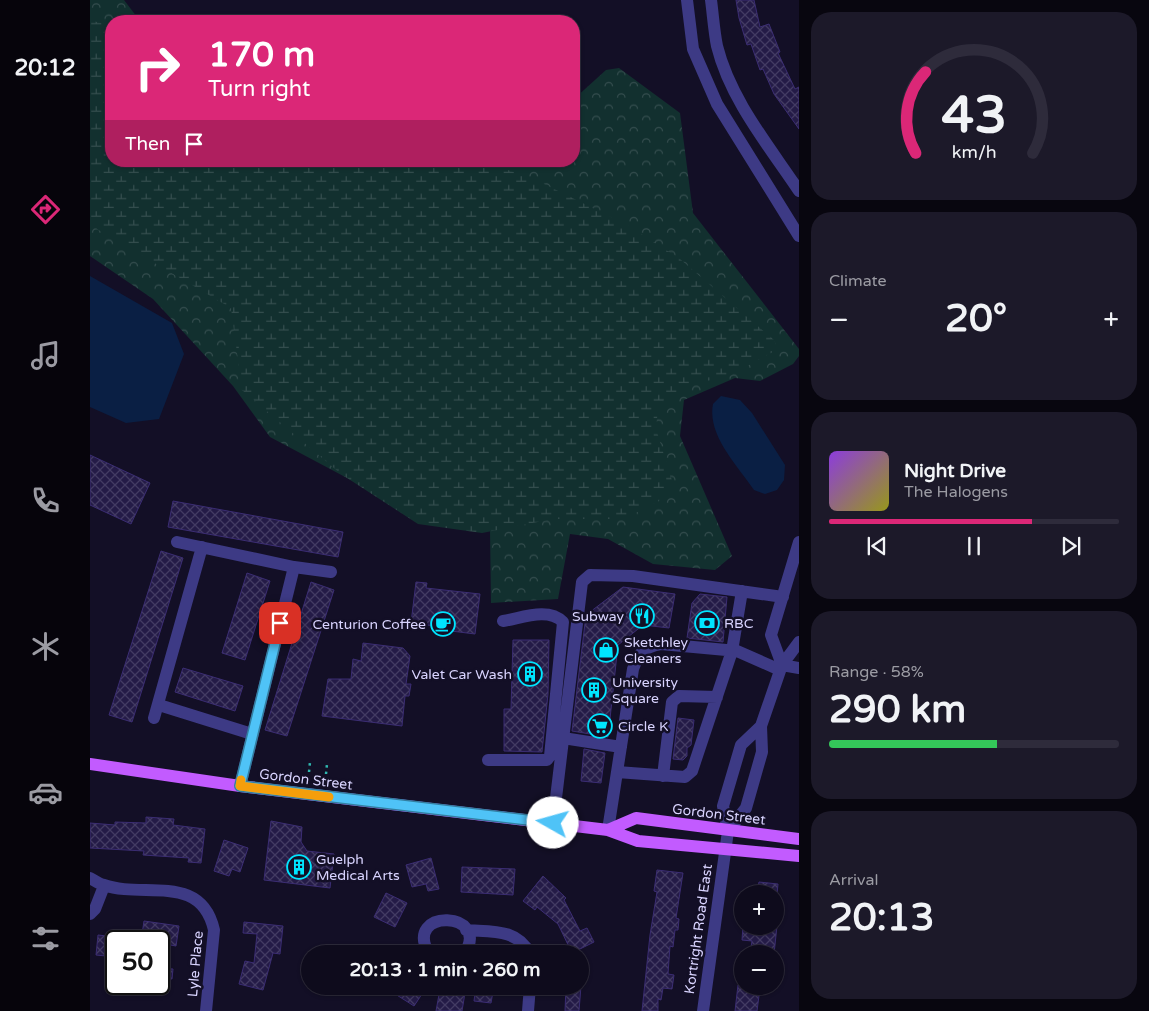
<!DOCTYPE html>
<meta charset="utf-8">
<style>
:root{--surface:#0e0b1c;--page:#1c1929;--text:#f1f3f6;--muted:#9b9ba3;--line:#2e2b3b;--accent:#db2777}
body{margin:0;font-family:"Varela Round",sans-serif;background:var(--page);color:var(--text);height:100vh;display:flex;flex-direction:column;font-size:19px;white-space:nowrap}
*{box-sizing:border-box;margin:0}
p{font-size:16px;color:var(--muted)}
.icon{flex:none;width:28px;height:28px;fill:none;stroke:currentColor;stroke-width:2;stroke-linecap:round;stroke-linejoin:round}
.map{position:relative;flex:1;overflow:hidden}
.drawer{display:flex;flex-direction:column;gap:12px;padding:12px;background:#08060f;width:350px}
.drawer>*{flex:none}
.banner{position:absolute;left:15px;top:15px;width:475px;height:152px;border-radius:20px;box-shadow:0 1px 4px #0004,0 0 0 1px var(--line);background:#db2777;color:#fff;overflow:hidden}
.buttons{position:absolute;left:644px;top:885px;display:grid;gap:10px}
.buttons a{display:grid;place-items:center;width:50px;height:50px;border-radius:50%;background:var(--surface);box-shadow:0 1px 4px #0004,0 0 0 1px var(--line);font-size:25px}
.speed{position:absolute;left:15px;top:930px;display:flex;gap:10px;font-size:25px;font-weight:700;text-align:center}
.speed>*{display:grid;place-content:center;width:65px;height:65px;border-radius:50%;background:var(--surface);box-shadow:0 1px 4px #0004,0 0 0 1px var(--line);line-height:1}
.speed .limit{border:2px solid #111;border-radius:8px;background:#fff;color:#111}
.pin{position:absolute;display:grid;place-items:center;width:42px;height:42px;color:#fff;margin:-21px;border-radius:10px;box-shadow:0 2px 8px #0006}
.me{position:absolute;width:55px;margin:-28px;rotate:277deg;stroke-linejoin:round;filter:drop-shadow(0 0 4px #0008)}
.turn{display:flex;align-items:center;gap:18px;height:105px;padding:0 20px;font-size:22px}
.turn .icon{width:65px;height:65px;stroke-width:2.5}
.turn b{display:block;font-size:35px;line-height:42px}
.then{display:flex;align-items:center;height:48px;padding:0 20px;background:#0003;gap:10px;font-size:19px}
.big{font-size:38px;font-weight:700;line-height:1.1}
.drawer .tile{flex:1;display:flex;flex-direction:column;justify-content:center;gap:8px;min-width:0;padding:0 18px;border-radius:20px;background:var(--page)}
.drawer .dial{align-items:center;gap:0}
.dial svg{height:130px;overflow:visible;fill:none;stroke:var(--line);stroke-width:7;stroke-linecap:round;text-anchor:middle}
.dial text{fill:var(--text);stroke:none}
.song{display:flex;align-items:center;gap:15px}
.cover{width:60px;height:60px;border-radius:8px;background:linear-gradient(135deg,hsl(270 70% 55%),hsl(60 70% 35%))}
.played{height:5px;border-radius:2px;background:linear-gradient(90deg,var(--accent) 70%,var(--line) 70%)}
.keys{display:flex;justify-content:space-around;direction:ltr}
.heat{display:flex;justify-content:space-between;align-items:center;font-size:28px;direction:ltr}
.charge{height:8px;border-radius:4px;background:linear-gradient(90deg,#34c759 58%,var(--line) 0)}
.trip{position:absolute;left:211px;top:945px;width:288px;height:50px;border-radius:25px;background:var(--surface);box-shadow:0 1px 4px #0004,0 0 0 1px var(--line);font-weight:700;line-height:50px;text-align:center}
main{display:flex;flex:1;min-height:0}
.tabs{display:flex;flex-direction:column;width:90px;justify-content:space-around;align-items:center;background:#06040b;color:var(--muted)}
.tabs .icon{width:35px;height:35px}
.tabs .on{color:var(--accent)}
.tabs b{font-size:22px;color:var(--text)}
.map>svg:first-child{display:block}
</style>
<main>
<nav class="tabs">
<b>20:12</b>
<svg class="icon on" aria-label="directions" viewBox="0 0 24 24"><path d="M12 3l9 9-9 9-9-9zM9 14v-3h6M13 9l2 2-2 2"/></svg>
<svg class="icon" aria-label="music" viewBox="0 0 24 24"><path d="M9 18V5l10-2v13"/><circle cx="6" cy="18" r="3"/><circle cx="16" cy="16" r="3"/></svg>
<svg class="icon" aria-label="phone" viewBox="0 0 24 24"><path d="M5 4h4l2 5-3 2q2 4 5 5l2-3 5 2v4C11 20 4 13 5 4z"/></svg>
<svg class="icon" aria-label="climate" viewBox="0 0 24 24"><path d="M12 3v18M4 7l16 10M4 17L20 7"/></svg>
<svg class="icon" aria-label="car" viewBox="0 0 24 24"><path d="M5 17H2v-5l4-1 3-4h7l3 4 3 1v5h-3M9 17h6M6 11h13"/><circle cx="7" cy="17" r="2"/><circle cx="17" cy="17" r="2"/></svg>
<svg class="icon" aria-label="filters" viewBox="0 0 24 24"><path d="M4 7h16M4 17h16"/><circle cx="9" cy="7" r="2"/><circle cx="15" cy="17" r="2"/></svg>
</nav>
<div class="map">
<svg width="709" height="1011" viewBox="0 0 709 1011">
<defs>
<pattern id="forest-crowns" width="20" height="18" patternUnits="userSpaceOnUse" patternTransform="scale(1.25)"><rect width="20" height="18" fill="#12302f"/><path d="M2 6a3 3 0 1 1 6 0M12 15a3 3 0 1 1 6 0" fill="none" stroke="#344d4e"/></pattern>
<pattern id="wetland-marsh" width="20" height="14" patternUnits="userSpaceOnUse" patternTransform="scale(1.25)"><rect width="20" height="14" fill="#12302f"/><path d="M1 5h8M5 5V1M11 12h8M15 12V8" fill="none" stroke="#344d4e"/></pattern>
<pattern id="building-cross-hatch" width="8" height="8" patternUnits="userSpaceOnUse" patternTransform="scale(1.25)"><rect width="8" height="8" fill="#241b47"/><path d="M0 0l8 8M0 8l8-8" fill="none" stroke="#433b63"/></pattern>
</defs>
<rect width="100%" height="100%" fill="#130f26"/>
<!-- forest -->
<path fill="url(#forest-crowns)" d="M0,0H34L50,21H21V161H484V99L516,70L529,68L590,113L603,213L709,349V356L703,364L670,381L645,378L594,400L590,436L642,556L625,570L563,564L518,539L480,534L468,599L401,603L400,529L336,520L180,437L143,386L63,299L0,256Z"/>
<!-- wetland -->
<path fill="url(#wetland-marsh)" d="M0,20L21,26V161H392L444,179L539,226L590,259L684,340L688,349L634,379L603,382L575,399L568,408L566,429L583,484L569,501L534,519H463L392,533L328,524L251,474L152,390L141,308L0,225Z"/>
<!-- water -->
<path fill="#0a1f44" d="M0,276L82,323L94,354L69,419L36,423L0,407Z
M631,396L650,400L662,413L695,465L694,480L687,490L675,494L664,490C647,465 617,435 623,404Z"/>
<!-- building -->
<path fill="url(#building-cross-hatch)" stroke="#3b2d73" d="M646,0H664L670,27L679,24L690,52L688,53L705,89L709,87V129L684,94L673,69L670,70L661,44L657,45L649,18Z
M0,455L60,483L41,524L0,505Z
M83,501L253,532L248,557L78,527Z
M71,551L93,558L42,722L19,715Z
M157,573L180,581L155,660L132,653Z
M221,582L244,590L197,736L175,730Z
M326,582L337,583L336,588L390,594L385,634L361,631V628L321,623Z
M533,587L585,594L579,628L553,625L528,645L518,737L482,731L496,615Z
M610,594L637,597L633,642L597,638L602,603Z
M423,640H459L458,694L452,752L414,751V709H421Z
M273,643L313,648L320,656L316,684H321L319,696H315L312,726L232,716L238,679H261L263,659L271,661Z
M93,668L153,686L145,711L85,692Z
M588,718L604,720L601,745L597,748V756L593,760L583,759Z
M494,749L515,753L511,783L491,781Z
M56,817L84,819L83,825L115,829L111,863L98,862L99,858L53,855L54,851L0,848V823L25,825V822L56,823Z
M181,821L212,827L211,842L217,851L244,854L240,888L174,880Z
M134,840L158,848L150,872L142,869L139,876L124,871Z
M341,858L349,889L338,891L336,884L322,887L316,865Z
M372,867L425,869L423,895L371,892Z
M567,870L593,873L586,918L589,919L588,930H585L583,947L580,946L578,974L584,975L582,989L573,988L571,1000L568,999V1011H552L560,935L567,892L564,891Z
M453,876L476,898L474,900L490,931L497,928L504,942L482,953L468,924L447,907L445,910L433,901Z
M669,882L688,884L687,894H667Z
M296,893L317,903L305,927L284,917Z
M54,921L89,926L86,946L69,943V941H51Z
M154,922L193,926L190,954L183,953L173,990L149,984L155,961L164,963L167,934L153,933Z
M653,926H687L684,954H660L662,941L652,940Z
M8,935L26,937V957L6,955Z
M69,968L83,969L82,979L69,978Z
M648,985L670,988L667,1011H645Z
M306,986H328L334,991L324,1006L302,992Z
M386,986H404L401,1003L384,1001Z
M476,986H491L489,1011H475Z
M350,989L375,993L372,1011H346Z"/>
<g fill="none" stroke-linecap="round" stroke-linejoin="round">
<!-- path -->
<path stroke="#2fb8b0" stroke-width="2.5" stroke-dasharray="2.5 4" stroke-linecap="butt" d="M219,772L220,762
M236,774L237,764"/>
<!-- minor -->
<path stroke="#3d3a85" stroke-width="12" d="M597,0L603,49L627,104L709,236
M621,0C623,15 624,31 627,46C640,99 679,146 709,191
M87,542L204,567L241,572
M692,665L681,635L709,542
M692,665L709,668
M69,705L162,734
M64,718L112,547
M473,738L531,747
M398,760H457L460,756L473,622C458,607 432,618 413,621
M527,772L595,777L602,771L642,651L652,591
M573,776L582,702L589,696L627,697
M150,786L204,567
M463,823L492,582L500,575L543,576L693,597
M518,830L543,669C549,653 553,647 571,644L647,651L690,670
M638,831L656,808L672,752L671,726L692,665L709,642
M0,878C4,880 9,884 14,885C53,899 111,872 124,930L116,1011
M0,914L5,909L14,886
M376,930C401,932 427,928 440,954
M339,954C312,907 403,911 374,954
M438,1011L440,986
M613,1011L638,831L633,806L651,745L671,726"/>
<!-- major -->
<path stroke="#c25bff" stroke-width="12" d="M0,764L150,786L518,830L548,841L709,856
M518,830L546,818L709,839"/>
</g>
<g fill="none" stroke-linecap="round" stroke-linejoin="round">
<!-- route casing -->
<g stroke="#337fa1" stroke-width="12">
<path id="route" d="M190,623L150,786L463,823"/>
</g>
<!-- route -->
<use href="#route" stroke="#4fc3f7" stroke-width="9"/>
<!-- slow -->
<path stroke="#f59e0b" stroke-width="9" d="M151,780L150,786L239,797"/>
</g>
<!-- icons -->
<defs>
<g id="restaurant-ring" transform="scale(1.25)"><circle r="9.5" fill="#130f26" stroke="#00e5ff" stroke-width="1.5"/><path d="M-5-6h1v4h1v-4h1v4h1v-4h1v5L-1.5 .5V6h-2V.5L-5-1ZM5-6V6H3V1.5H1.5Q1.5-4 5-6Z" fill="#00e5ff"/></g>
<g id="bank-ring" transform="scale(1.25)"><circle r="9.5" fill="#130f26" stroke="#00e5ff" stroke-width="1.5"/><path d="M-6-4H6V4H-6ZM0-2.3a2.3 2.3 0 1 0 0 4.6a2.3 2.3 0 1 0 0-4.6Z" fill="#00e5ff"/></g>
<g id="cafe-ring" transform="scale(1.25)"><circle r="9.5" fill="#130f26" stroke="#00e5ff" stroke-width="1.5"/><path d="M-5.5-4.5H6V0H3Q3 3.5 0 3.5H-2.5Q-5.5 3.5-5.5 0ZM3-3.2v2h1.7v-2ZM-6 4.5H4V6H-6Z" fill="#00e5ff"/></g>
<g id="shop-ring" transform="scale(1.25)"><circle r="9.5" fill="#130f26" stroke="#00e5ff" stroke-width="1.5"/><path d="M-5-2.5h2.3a2.7 3.5 0 0 1 5.4 0H5L5.5 6h-11ZM-1.5-2.5h3a1.5 2.3 0 0 0-3 0Z" fill="#00e5ff"/></g>
<g id="building-ring" transform="scale(1.25)"><circle r="9.5" fill="#130f26" stroke="#00e5ff" stroke-width="1.5"/><path d="M-4-6H4V6H1V3H-1V6H-4ZM-2.5-4.3h1.7v1.8h-1.7ZM.8-4.3h1.7v1.8H.8ZM-2.5-1h1.7V.8h-1.7ZM.8-1h1.7V.8H.8Z" fill="#00e5ff"/></g>
<g id="supermarket-ring" transform="scale(1.25)"><circle r="9.5" fill="#130f26" stroke="#00e5ff" stroke-width="1.5"/><path d="M-6-5.5h2.5l.6 2H6L4.5 2H-2.5L-4.4-4H-6ZM-1.5 3.2a1.3 1.3 0 1 0 .1 0ZM3 3.2a1.3 1.3 0 1 0 .1 0Z" fill="#00e5ff"/></g>
</defs>
<g fill-rule="evenodd">
<use href="#restaurant-ring" x="552" y="616"/>
<use href="#bank-ring" x="617" y="623"/>
<use href="#cafe-ring" x="353" y="624"/>
<use href="#shop-ring" x="516" y="650"/>
<use href="#building-ring" x="440" y="674"/>
<use href="#building-ring" x="504" y="690"/>
<use href="#supermarket-ring" x="510" y="726"/>
<use href="#building-ring" x="209" y="867"/>
</g>
<g text-anchor="middle" stroke-width="5" stroke-linejoin="round" paint-order="stroke">
<!-- poi labels -->
<g font-size="14" fill="#d9d4ff" stroke="#130f26" text-anchor="start">
<text x="534" y="621" text-anchor="end">Subway</text>
<text x="634" y="628">RBC</text>
<text x="336" y="629" text-anchor="end">Centurion Coffee</text>
<text x="534" y="647">Sketchley<tspan x="534" dy="16">Cleaners</tspan></text>
<text x="422" y="679" text-anchor="end">Valet Car Wash</text>
<text x="522" y="687">University<tspan x="522" dy="16">Square</tspan></text>
<text x="528" y="731">Circle K</text>
<text x="226" y="864">Guelph<tspan x="226" dy="16">Medical Arts</tspan></text>
</g>
<!-- street labels -->
<g font-size="14" fill="#d9d4ff" stroke="#130f26">
<text transform="translate(216 779) rotate(7)" y="5">Gordon Street</text>
<text transform="translate(629 814) rotate(7)" y="5">Gordon Street</text>
<text transform="translate(608 929) rotate(-82)" y="5">Kortright Road East</text>
<text transform="translate(105 964) rotate(-85)" y="5">Lyle Place</text>
</g>
</g>
</svg>
<div class="buttons">
<a>+</a>
<a>−</a>
</div>
<div class="speed"><div class="limit">50</div></div>
<div class="pin" style="left:190px;top:623px;background:#d93025"><svg class="icon" aria-label="arrive" viewBox="0 0 24 24"><path d="M6 21V4h12l-3 4 3 4H6"/></svg></div>
<svg class="me" style="left:463px;top:823px" viewBox="-20 -20 40 40"><circle r="19" fill="#fff"/><path d="M0-13L10 11 0 6-10 11z" fill="#4fc3f7"/></svg>
<div class="trip">20:13 · 1 min · 260 m</div>
<div class="banner">
<div class="turn"><svg class="icon" aria-label="right" viewBox="0 0 24 24"><path d="M7 20v-9h11M14 6l5 5-5 5"/></svg><div><b>170 m</b>Turn right</div></div>
<div class="then">Then<svg class="icon" aria-label="arrive" viewBox="0 0 24 24"><path d="M6 21V4h12l-3 4 3 4H6"/></svg></div>
</div>
</div>
<section class="drawer">
<div class="tile dial"><svg viewBox="0 0 100 80">
<path d="M14 69A42 42 0 1 1 86 69"/>
<path d="M14 69A42 42 0 0 1 20 19" stroke="#db2777"/>
<text x="50" y="56" font-size="32" font-weight="700">43</text>
<text x="50" y="72" font-size="11">km/h</text>
</svg></div>
<div class="tile"><p>Climate</p>
<div class="heat"><a>−</a><b class="big">20°</b><a>+</a></div>
</div>
<div class="tile">
<div class="song"><i class="cover"></i><div><b>Night Drive</b><p>The Halogens</p></div></div>
<div class="played"></div>
<div class="keys"><svg class="icon" aria-label="previous" viewBox="0 0 24 24"><path d="M18 5L8 12l10 7zM5 5v14"/></svg><svg class="icon" aria-label="pause" viewBox="0 0 24 24"><path d="M8 5v14M16 5v14"/></svg><svg class="icon" aria-label="next" viewBox="0 0 24 24"><path d="M6 5l10 7-10 7zM19 5v14"/></svg></div>
</div>
<div class="tile"><p>Range · 58%</p><b class="big">290 km</b><div class="charge"></div></div>
<div class="tile"><p>Arrival</p><b class="big">20:13</b></div>
</section>
</main>
